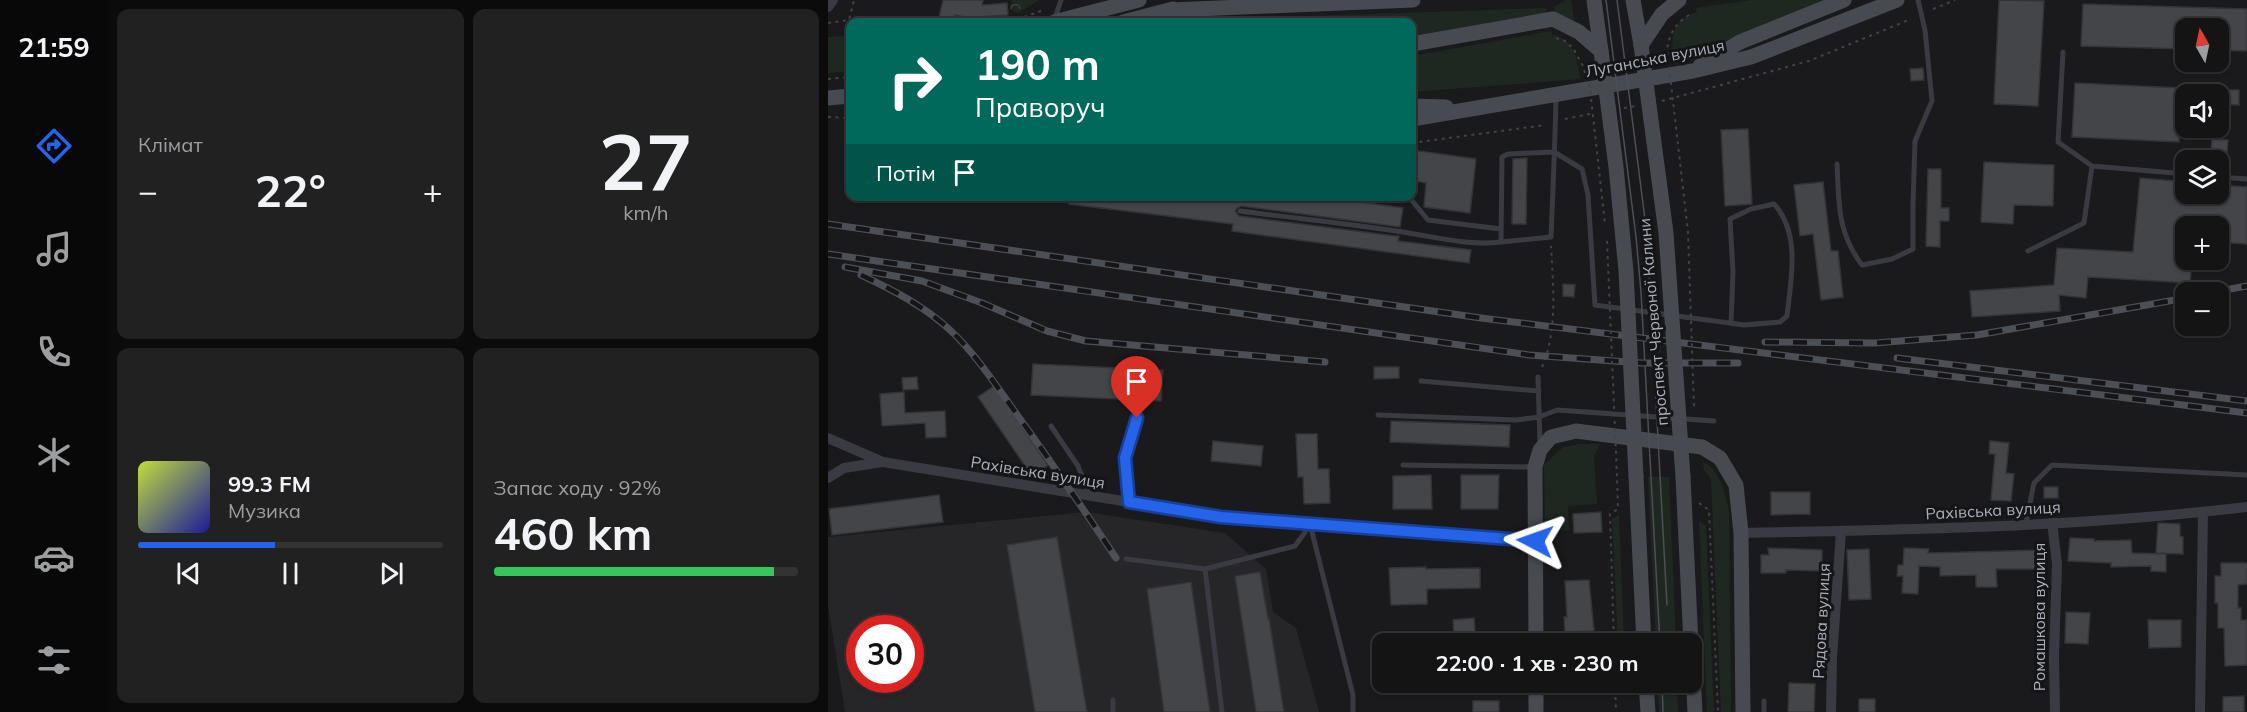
<!DOCTYPE html>
<html lang="uk">
<meta charset="utf-8">
<style>
:root{--surface:#141415;--page:#212122;--text:#f1f3f6;--muted:#9d9ea0;--line:#333334;--accent:#2563eb}
body{margin:0;font-family:Mulish,sans-serif;background:var(--page);color:var(--text);height:100vh;display:flex;flex-direction:column;font-size:22px;white-space:nowrap}
*{box-sizing:border-box;margin:0}
p{font-size:20px;color:var(--muted)}
.icon{flex:none;width:33px;height:33px;fill:none;stroke:currentColor;stroke-width:2;stroke-linecap:round;stroke-linejoin:round}
.map{position:relative;flex:1;overflow:hidden}
.drawer{display:flex;flex-direction:column;gap:9px;padding:9px;background:#0b0b0c;width:720px}
.drawer>*{flex:none}
.banner{position:absolute;left:18px;top:18px;width:570px;height:183px;border-radius:12px;box-shadow:0 2px 4px #0004,0 0 0 2px var(--line);background:#00695c;color:#fff;overflow:hidden}
.needle{width:39px;rotate:351deg}
.controls{position:absolute;left:1347px;top:18px;display:grid;gap:12px}
.controls a{display:grid;place-items:center;width:54px;height:54px;border-radius:12px;background:var(--surface);box-shadow:0 2px 4px #0004,0 0 0 2px var(--line);font-size:30px}
.speed{position:absolute;left:18px;top:615px;display:flex;gap:12px;font-size:30px;font-weight:700;text-align:center}
.speed>*{display:grid;place-content:center;width:78px;height:78px;border-radius:50%;background:var(--surface);box-shadow:0 2px 4px #0004,0 0 0 2px var(--line);line-height:1}
.speed .limit{border:9px solid #d22;background:#fff;color:#111}
.pin{position:absolute;display:grid;place-items:center;width:51px;height:51px;color:#fff;margin:-62px -26px;border-radius:50% 50% 50% 0;rotate:-45deg;box-shadow:0 0 6px #0007}
.pin .icon{rotate:45deg}
.me{position:absolute;width:66px;margin:-33px;rotate:274deg;stroke-linejoin:round;filter:drop-shadow(0 0 4px #0008)}
.turn{display:flex;align-items:center;gap:21px;height:126px;padding:0 30px;font-size:27px}
.turn .icon{width:78px;height:78px;stroke-width:2.5}
.turn b{display:block;font-size:42px;line-height:51px}
.then{display:flex;align-items:center;height:57px;padding:0 30px;background:#0003;gap:12px;font-size:22px}
.big{font-size:45px;font-weight:700;line-height:1.1}
.drawer .card{flex:1;display:flex;flex-direction:column;justify-content:center;gap:9px;min-width:0;padding:0 21px;border-radius:12px;background:var(--page)}
.drawer .dial{align-items:center;gap:0}
.dial b{font-size:78px;line-height:1}
.song{display:flex;align-items:center;gap:18px}
.cover{width:72px;height:72px;border-radius:9px;background:linear-gradient(135deg,hsl(70 70% 55%),hsl(240 70% 35%))}
.played{height:6px;border-radius:3px;background:linear-gradient(90deg,var(--accent) 45%,var(--line) 45%)}
.keys{display:flex;justify-content:space-around;direction:ltr}
.heat{display:flex;justify-content:space-between;align-items:center;font-size:33px;direction:ltr}
.charge{height:9px;border-radius:4px;background:linear-gradient(90deg,#34c759 92%,var(--line) 0)}
.drawer .tiles{flex:1;display:grid;gap:9px;grid-template-columns:repeat(2,1fr)}
.trip{position:absolute;left:544px;top:633px;width:330px;height:60px;border-radius:12px;background:var(--surface);box-shadow:0 2px 4px #0004,0 0 0 2px var(--line);font-weight:700;line-height:60px;text-align:center}
main{display:flex;flex:1;min-height:0}
.dock{display:flex;flex-direction:column;width:108px;justify-content:space-around;align-items:center;background:#080808;color:var(--muted)}
.dock .icon{width:42px;height:42px}
.dock .on{color:var(--accent)}
.dock b{font-size:27px;color:var(--text)}
.map>svg:first-child{display:block}
</style>
<main>
<nav class="dock">
<b>21:59</b>
<svg class="icon on" aria-label="directions" viewBox="0 0 24 24"><path d="M12 3l9 9-9 9-9-9zM9 14v-3h6M13 9l2 2-2 2"/></svg>
<svg class="icon" aria-label="music" viewBox="0 0 24 24"><path d="M9 18V5l10-2v13"/><circle cx="6" cy="18" r="3"/><circle cx="16" cy="16" r="3"/></svg>
<svg class="icon" aria-label="phone" viewBox="0 0 24 24"><path d="M5 4h4l2 5-3 2q2 4 5 5l2-3 5 2v4C11 20 4 13 5 4z"/></svg>
<svg class="icon" aria-label="climate" viewBox="0 0 24 24"><path d="M12 3v18M4 7l16 10M4 17L20 7"/></svg>
<svg class="icon" aria-label="car" viewBox="0 0 24 24"><path d="M5 17H2v-5l4-1 3-4h7l3 4 3 1v5h-3M9 17h6M6 11h13"/><circle cx="7" cy="17" r="2"/><circle cx="17" cy="17" r="2"/></svg>
<svg class="icon" aria-label="filters" viewBox="0 0 24 24"><path d="M4 7h16M4 17h16"/><circle cx="9" cy="7" r="2"/><circle cx="15" cy="17" r="2"/></svg>
</nav>
<section class="drawer">
<div class="tiles">
<div class="card"><p>Клімат</p>
<div class="heat"><a>−</a><b class="big">22°</b><a>+</a></div>
</div>
<div class="card dial"><b>27</b><p>km/h</p></div>
<div class="card">
<div class="song"><i class="cover"></i><div><b>99.3 FM</b><p>Музика</p></div></div>
<div class="played"></div>
<div class="keys"><svg class="icon" aria-label="previous" viewBox="0 0 24 24"><path d="M18 5L8 12l10 7zM5 5v14"/></svg><svg class="icon" aria-label="pause" viewBox="0 0 24 24"><path d="M8 5v14M16 5v14"/></svg><svg class="icon" aria-label="next" viewBox="0 0 24 24"><path d="M6 5l10 7-10 7zM19 5v14"/></svg></div>
</div>
<div class="card"><p>Запас ходу · 92%</p><b class="big">460 km</b><div class="charge"></div></div>
</div>
</section>
<div class="map">
<svg width="1419" height="712" viewBox="0 0 1419 712">
<defs>
<pattern id="forest-crowns" width="20" height="18" patternUnits="userSpaceOnUse" patternTransform="scale(1.5)"><rect width="20" height="18" fill="#1f2820"/><path d="M2 6a3 3 0 1 1 6 0M12 15a3 3 0 1 1 6 0" fill="none" stroke="#3d453e"/></pattern>
</defs>
<rect width="100%" height="100%" fill="#1a1a1c"/>
<!-- built -->
<path fill="#262629" fill-rule="evenodd" d="M258,512L397,533L438,569L445,612L468,628L491,712H17L0,605V537ZM32,628H82V680H32Z"/>
<!-- green -->
<path fill="#1f2820" d="M738,0H743L746,20L727,13L726,7Z
M923,0H1000L916,33L846,65C843,40 841,21 869,12L868,8Z
M718,8L719,13L584,38V22H348L357,20Z
M723,31L724,35C746,38 750,61 752,79L584,92V56Z
M22,36V71L0,73V37Z
M752,444H772L766,456L769,504L740,506L741,530H717L716,465L735,447Z
M875,462C892,469 898,495 901,512L903,712H893L883,479L876,470Z
M820,477H841L848,643H828Z
M791,515L796,643V644L790,643L784,518Z
M871,521L878,526L886,712H879Z
M830,683H849L850,712H831Z"/>
<!-- forest -->
<path fill="url(#forest-crowns)" d="M184,0H211L190,13L182,9Z"/>
<!-- building -->
<path fill="#444549" stroke="#343438" stroke-width="1.5" d="M115,0H155L154,5L179,3L180,15L152,17V20L127,15L125,22H110Z
M1171,0L1216,1L1210,106L1166,104Z
M1255,4L1419,9V51L1390,50V28H1358V49L1253,46Z
M1095,68L1096,80L1083,81L1082,69Z
M1247,83L1353,88L1351,142L1244,137Z
M1390,90H1411V105L1390,104Z
M920,129L924,204L897,206L893,130Z
M1384,139L1400,140L1399,153L1383,152Z
M584,150L648,159L642,213L596,207L598,183L584,180Z
M699,158L698,224H684L685,159Z
M1156,162L1226,165L1225,206L1186,205L1185,224L1153,222Z
M1100,169H1113V208H1121V221H1112V247L1098,246Z
M1312,178L1358,182V194H1390V185L1419,187V244L1390,242V226H1358V260H1364L1362,283L1260,277L1258,298L1231,295L1232,311L1144,317L1142,291L1226,285L1229,248L1305,252Z
M995,182L1003,251H1010L1015,297L993,300L985,234L972,236L966,185Z
M242,196H491L575,208L572,227L413,206L409,208L407,211L411,216L567,236H571L570,241L643,250L641,263L404,231L405,224L241,204Z
M735,284L747,285L746,297L735,296Z
M205,364L335,370L333,401L203,395Z
M546,367H571V378L546,379Z
M89,377L90,389L75,390L74,378Z
M166,386L220,465L204,476L150,397Z
M76,392L77,413L117,411L118,437L98,438L97,423L54,426L52,394Z
M563,421L682,425L681,447L562,442Z
M468,434H489L490,469H501L502,503L476,504L475,477H470Z
M385,441L435,446L433,466L383,461Z
M1162,441L1181,443L1178,473L1186,474L1183,501L1163,500L1167,454H1161Z
M603,475L604,509H565V476Z
M633,475H671L670,509H633Z
M1216,487H1230V498H1216Z
M943,492H982V514L943,515Z
M111,495L115,522L4,535L1,509Z
M773,512L774,532L746,533L745,514Z
M1330,523L1352,524V536L1355,537V554L1328,553Z
M229,537L259,712H207L179,545Z
M1242,538L1266,539V541L1303,540L1304,553L1338,554V572L1323,571V566L1283,567V563L1240,561Z
M940,548L994,550V571L958,570V573H933V555H941Z
M1076,548L1101,549L1100,553L1212,550V569H1168L1169,587H1148V575L1112,576V567L1091,566L1090,594L1074,593L1075,576H1069L1070,565H1075Z
M1041,549L1043,599L1021,600L1019,550Z
M1393,563H1419V584L1410,585V608H1413V620H1419V665L1397,666L1396,628H1390V603H1387V576H1393Z
M598,567V569L652,568V588L599,589V604L563,605L561,568Z
M432,572L440,619L441,618L456,712H428L407,576Z
M761,580L766,631L737,632L736,617H739L737,581Z
M363,582L382,712H336L319,589Z
M1238,612L1262,613L1260,644L1237,643Z
M646,618L648,644H627L625,620Z
M1320,620H1353V647L1321,648Z
M961,683L987,684L986,712H960Z
M1416,696V712H1395V697Z
M1031,699H1047V712H1031Z
M645,701H671V712H645Z"/>
<g fill="none" stroke-linecap="round" stroke-linejoin="round">
<!-- path -->
<path stroke="#404349" stroke-width="2" stroke-dasharray="3 4.5" stroke-linecap="butt" d="M1105,9L1127,0
M182,22L216,10
M0,23L21,20L26,0
M0,79L22,77
M834,101L981,61L1083,19
M796,108L808,106
M0,117L22,118
M737,119L766,113
M584,143L717,125
M403,206L404,196
M714,367C730,330 725,285 723,246
M871,503L881,510L890,712
M786,644L782,514L790,509L789,477
M787,682L788,712"/>
<!-- service -->
<path stroke="#3a3b42" stroke-width="5" d="M227,18L233,0
M1235,52L1230,142L1264,166L1358,174
M728,97C727,144 725,190 723,237L673,242L674,157L680,154L726,152L754,169L760,195L767,305L916,325L952,322L959,316C963,280 973,233 946,204L923,209L902,219L905,272L903,323
M1009,164C1011,203 1009,232 1034,265L1064,259L1085,249V204L1087,141L1104,101L1097,30L1090,0
M1390,177L1419,179
M580,196L600,220L673,229
M412,211C464,218 516,223 568,231C604,236 637,246 673,242
M1200,251L1256,223L1264,166
M710,377L712,444
M593,381L711,391
M550,415L688,420L711,417L729,410L886,421
M223,426L250,466L261,495
M575,465L705,467
M301,502L297,458L309,418
M1198,523L1206,483L1224,465L1419,475
M482,524L525,695V712
M298,559L377,569L467,546L482,525
M377,569L394,712
M936,701V712
M285,712V700"/>
<!-- minor -->
<path stroke="#3a3b42" stroke-width="10" d="M0,7L5,0
M0,438L55,462L393,517L707,541
M0,478L16,468L54,462
M1224,522L1229,564L1226,656L1227,712
M913,533C1081,530 1251,527 1419,507
M1003,712L1004,658L1013,532
M1372,712L1375,512"/>
<!-- secondary -->
<path stroke="#484a52" stroke-width="15" d="M766,0L773,51
M805,0L813,45
M226,22L311,0
M295,22L345,9
M332,22L342,10L585,0
M584,44L725,19L751,32L773,51
M813,45L834,14L851,0
M872,66L912,42L1016,0
M0,98L22,96
M584,106L618,107
M584,119L865,71L923,57L1069,0
M808,476L816,644
M855,477L863,644
M708,644L707,467L712,450L723,437L748,431L874,447L892,458L908,485L913,533L915,712
M864,654L867,712
M708,682V712
M818,682L820,712"/>
<!-- tram -->
<path stroke="#4d4f57" stroke-width="1.5" d="M778,0L808,237L813,292L832,644
M789,0L819,235L839,605
M834,682L835,712"/>
<!-- rail casing -->
<g stroke="#4d4f57" stroke-width="7">
<path id="rail" d="M0,224L653,318L1419,413
M0,254L701,355L814,363H910
M17,267L94,281L154,303L219,331L258,341L497,362
M33,275C65,290 96,306 122,330C148,354 169,387 190,416C224,463 256,510 288,558
M1386,292L1419,286
M937,342L1047,343L1149,335L1358,298
M1069,358L1419,401"/>
</g>
<!-- rail -->
<use href="#rail" stroke="#151517" stroke-width="4.5" stroke-dasharray="14" stroke-linecap="butt"/>
<!-- path-bridge -->
<path stroke="#404349" stroke-width="2" stroke-dasharray="3 4.5" stroke-linecap="butt" d="M861,15C847,24 842,33 839,49L860,232L866,408
M728,38L737,41L745,48L755,66L762,89L777,224
M779,241L789,477"/>
<!-- secondary-bridge -->
<path stroke="#484a52" stroke-width="15" d="M813,45L838,233L855,477
M773,51L788,167L798,271L808,476"/>
</g>
<g fill="none" stroke-linecap="round" stroke-linejoin="round">
<!-- route casing -->
<g stroke="#184099" stroke-width="15">
<path id="route" d="M309,418L297,458L301,502L393,517L707,541"/>
</g>
<!-- route -->
<use href="#route" stroke="#2563eb" stroke-width="10"/>
</g>
<g text-anchor="middle" stroke-width="6" stroke-linejoin="round" paint-order="stroke">
<!-- street labels -->
<g font-size="16" fill="#abb1bc" stroke="#151517">
<text transform="translate(827 58) rotate(-11)" y="6">Луганська вулиця</text>
<text transform="translate(825 322) rotate(-95)" y="6">проспект Червоної Калини</text>
<text transform="translate(210 472) rotate(9)" y="6">Рахівська вулиця</text>
<text transform="translate(1165 510) rotate(-3)" y="6">Рахівська вулиця</text>
<text transform="translate(1211 617) rotate(-90)" y="6">Ромашкова вулиця</text>
<text transform="translate(993 621) rotate(-87)" y="6">Рядова вулиця</text>
</g>
</g>
</svg>
<div class="controls">
<a><svg class="needle" viewBox="-14 -14 28 28"><path d="M0-13l5 13h-10z" fill="#e53935"/><path d="M0 13l5-13h-10z" fill="#9d9ea0"/></svg></a>
<a><svg class="icon" aria-label="sound" viewBox="0 0 24 24"><path d="M4 9h4l5-4v14l-5-4H4zM17 9q2 3 0 6"/></svg></a>
<a><svg class="icon" aria-label="layers" viewBox="0 0 24 24"><path d="M12 4l9 5-9 5-9-5zM3 14l9 5 9-5"/></svg></a>
<a>+</a>
<a>−</a>
</div>
<div class="speed"><div class="limit">30</div></div>
<div class="pin" style="left:309px;top:418px;background:#d93025"><svg class="icon" aria-label="arrive" viewBox="0 0 24 24"><path d="M6 21V4h12l-3 4 3 4H6"/></svg></div>
<svg class="me" style="left:707px;top:541px" viewBox="-20 -20 40 40"><path d="M0-17L14 15 0 8-14 15z" fill="#2563eb" stroke="#fff" stroke-width="4"/></svg>
<div class="trip">22:00 · 1 хв · 230 m</div>
<div class="banner">
<div class="turn"><svg class="icon" aria-label="right" viewBox="0 0 24 24"><path d="M7 20v-9h11M14 6l5 5-5 5"/></svg><div><b>190 m</b>Праворуч</div></div>
<div class="then">Потім<svg class="icon" aria-label="arrive" viewBox="0 0 24 24"><path d="M6 21V4h12l-3 4 3 4H6"/></svg></div>
</div>
</div>
</main>
